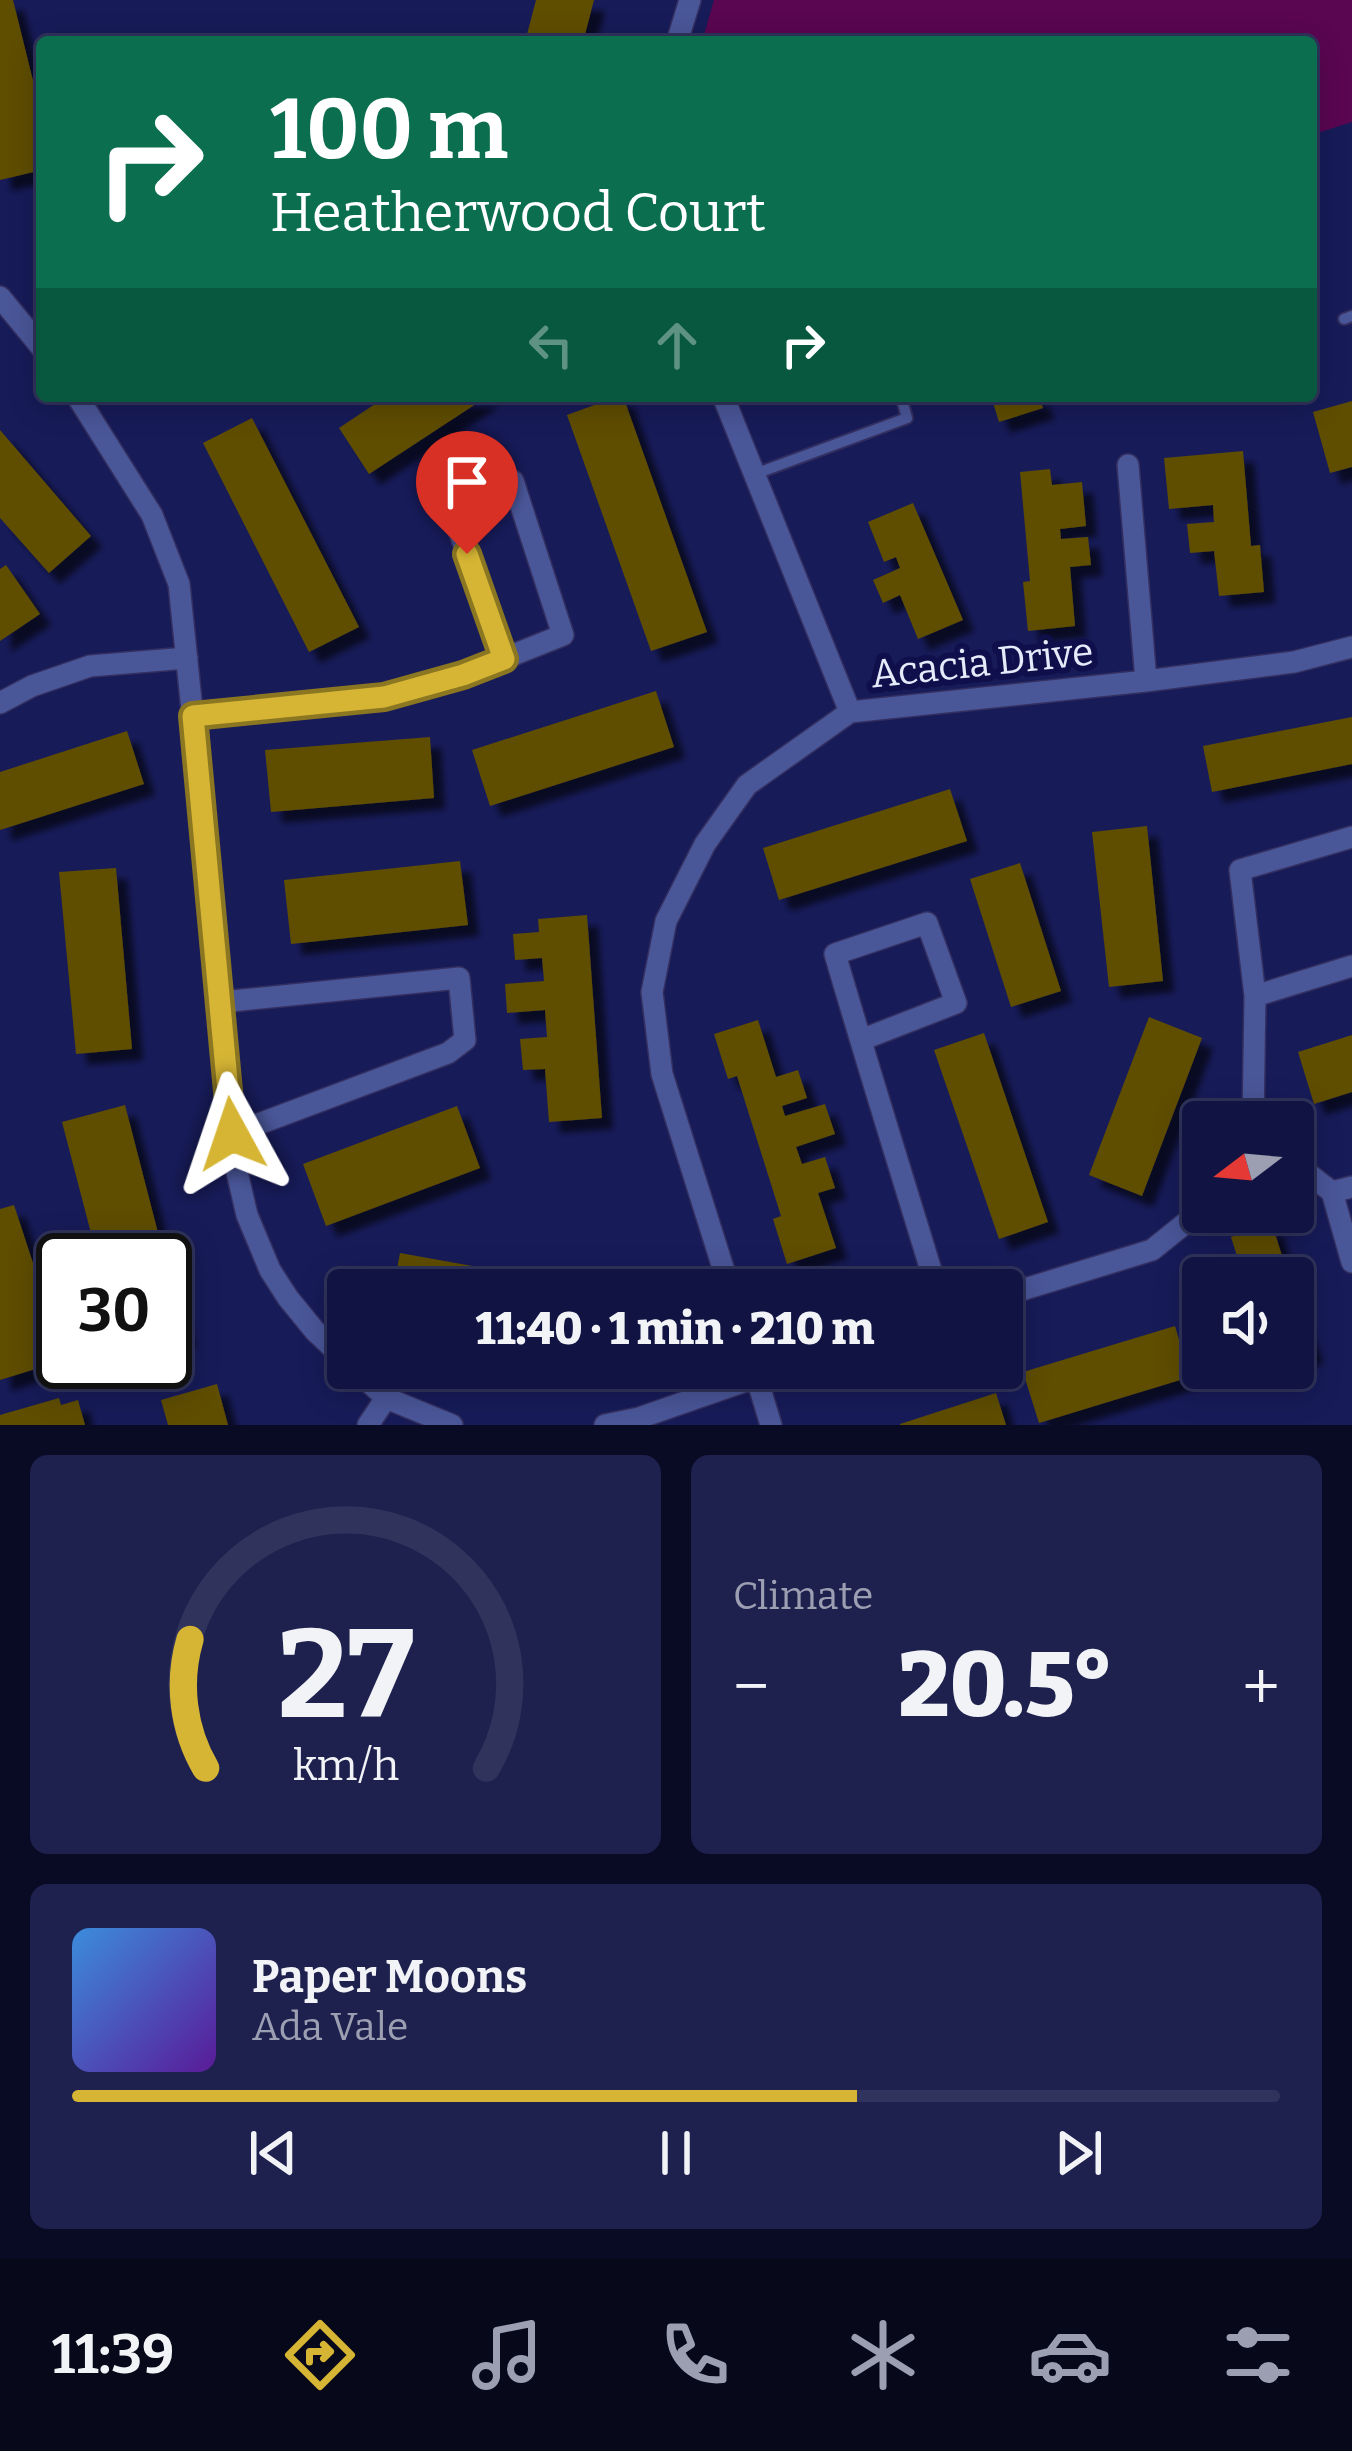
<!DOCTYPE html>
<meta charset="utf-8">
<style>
:root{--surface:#111442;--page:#1e214d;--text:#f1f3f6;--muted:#9c9eb2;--line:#30335b;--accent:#d6b534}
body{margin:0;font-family:Bitter,serif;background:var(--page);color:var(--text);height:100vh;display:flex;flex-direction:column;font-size:45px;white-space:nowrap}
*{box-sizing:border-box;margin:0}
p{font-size:39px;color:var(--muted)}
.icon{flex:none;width:66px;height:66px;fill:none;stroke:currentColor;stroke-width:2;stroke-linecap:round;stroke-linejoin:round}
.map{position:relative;height:1425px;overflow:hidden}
.panel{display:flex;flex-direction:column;gap:30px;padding:30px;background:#090b24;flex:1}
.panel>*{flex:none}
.guide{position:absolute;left:36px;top:36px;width:1281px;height:366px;border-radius:12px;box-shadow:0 6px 30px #0003,0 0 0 3px var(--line);background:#0b6e4f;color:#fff;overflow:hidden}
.needle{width:78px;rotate:254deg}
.tools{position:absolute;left:1182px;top:1101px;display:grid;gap:24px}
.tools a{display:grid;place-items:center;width:132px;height:132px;border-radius:12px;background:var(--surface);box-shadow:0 6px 30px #0003,0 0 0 3px var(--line);font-size:60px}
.speed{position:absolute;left:36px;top:1233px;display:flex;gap:24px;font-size:60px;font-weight:700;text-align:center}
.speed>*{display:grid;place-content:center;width:156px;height:156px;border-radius:50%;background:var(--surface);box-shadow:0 6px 30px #0003,0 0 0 3px var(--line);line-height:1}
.speed .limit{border:6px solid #111;border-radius:18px;background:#fff;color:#111}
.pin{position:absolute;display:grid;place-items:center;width:102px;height:102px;color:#fff;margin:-123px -51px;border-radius:50% 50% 50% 0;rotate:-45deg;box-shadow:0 0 12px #0007}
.pin .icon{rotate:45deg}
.me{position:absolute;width:132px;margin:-66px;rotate:355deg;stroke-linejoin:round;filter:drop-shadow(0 0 9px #0008)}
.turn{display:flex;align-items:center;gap:42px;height:252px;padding:0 36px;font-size:54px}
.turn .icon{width:156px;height:156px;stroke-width:2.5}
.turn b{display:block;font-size:84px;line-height:102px}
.lanes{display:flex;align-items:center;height:114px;padding:0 36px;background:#0003;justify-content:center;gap:60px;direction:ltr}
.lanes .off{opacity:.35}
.big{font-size:90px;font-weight:800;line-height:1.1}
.panel .widget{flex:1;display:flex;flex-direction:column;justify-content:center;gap:18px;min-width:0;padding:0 42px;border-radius:18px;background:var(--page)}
.panel .dial{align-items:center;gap:0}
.dial svg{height:312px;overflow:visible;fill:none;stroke:var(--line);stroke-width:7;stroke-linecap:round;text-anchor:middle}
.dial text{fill:var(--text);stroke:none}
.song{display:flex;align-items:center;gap:36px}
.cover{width:144px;height:144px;border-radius:18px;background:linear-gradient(135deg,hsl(210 70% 55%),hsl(270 70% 35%))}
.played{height:12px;border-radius:6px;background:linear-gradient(90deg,var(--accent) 65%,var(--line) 65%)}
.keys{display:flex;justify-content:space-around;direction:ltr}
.heat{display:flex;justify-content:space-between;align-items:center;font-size:66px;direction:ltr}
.panel .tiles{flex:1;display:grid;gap:30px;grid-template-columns:1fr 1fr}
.widget:last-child{grid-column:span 2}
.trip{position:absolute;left:327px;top:1269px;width:696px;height:120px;border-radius:12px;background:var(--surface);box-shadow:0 6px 30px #0003,0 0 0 3px var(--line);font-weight:800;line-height:120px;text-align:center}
.dock{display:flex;height:192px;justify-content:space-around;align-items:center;background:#07081a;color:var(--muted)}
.dock .icon{width:84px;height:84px}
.dock .selected{color:var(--accent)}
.dock b{font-size:54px;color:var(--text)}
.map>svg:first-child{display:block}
</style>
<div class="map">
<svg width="1352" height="1425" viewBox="0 0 1352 1425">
<defs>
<filter id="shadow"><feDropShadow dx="11" dy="11" stdDeviation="3" flood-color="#0009"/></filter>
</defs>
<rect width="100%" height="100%" fill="#171b58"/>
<!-- green -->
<path fill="#5a0651" d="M714,0H1352V122L1311,135V42H702Z"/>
<!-- building -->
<path fill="#5f4d03" filter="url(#shadow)" d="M0,0H13L42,117V170L0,180Z
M536,0H594L583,42H525Z
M387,396H488L369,474L339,428Z
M619,396H623L707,632L651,651L567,415Z
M991,396H1039L1043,408L999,422Z
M1352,401V467L1330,473L1313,412Z
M252,418L359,627L309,652L203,443Z
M0,430L91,536L49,573L0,518Z
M1243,451L1251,546L1260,545L1264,592L1219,596L1214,551L1190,553L1187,524L1214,522L1213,505L1169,509L1164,458Z
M1050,469L1052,485L1082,482L1086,526L1060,529L1061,539L1088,537L1091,565L1070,567L1075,626L1028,631L1023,582L1030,581L1020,472Z
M913,503L963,620L918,639L900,595L883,603L873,580L900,568L896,557L884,562L868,522Z
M6,565L40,614L0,641V569Z
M656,691L674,747L490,806L472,750Z
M1352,717V764L1212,792L1203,746Z
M127,731L144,784L0,830V772Z
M430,737L434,798L271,812L265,750Z
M950,789L967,841L779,900L763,848Z
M1147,826L1163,981L1109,987L1092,832Z
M460,861L468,925L291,944L284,880Z
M1020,863L1061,991L1011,1007L970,879Z
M116,868L132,1049L76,1054L59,872Z
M587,915L602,1118L549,1122L545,1069L523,1070L520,1039L547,1037L545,1010L507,1013L505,984L544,981L542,958L515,960L513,934L539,932L538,919Z
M1149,1017L1202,1038L1142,1196L1089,1175Z
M758,1020L776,1077L798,1070L807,1098L782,1106L785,1116L825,1104L835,1134L796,1147L802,1164L825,1157L835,1188L818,1193L836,1248L787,1264L773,1219L781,1216L737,1076L728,1079L714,1034Z
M984,1033L1048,1222L999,1239L934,1050Z
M1352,1035V1092L1314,1104L1298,1052Z
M125,1105L165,1260H98L62,1122Z
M457,1106L480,1168L326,1226L303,1164Z
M14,1205L62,1352L46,1357L48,1365L0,1380V1209Z
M1272,1224L1289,1278H1244L1231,1237Z
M400,1253L595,1288V1290H393Z
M165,1265L185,1336L165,1341Z
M1293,1296L1312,1353L1293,1358Z
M1175,1326L1190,1377L1039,1423L1023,1372Z
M217,1384L228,1425H168L161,1400Z
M996,1393L1006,1425H900V1424Z
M59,1398L61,1405L78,1400L85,1425H0V1415Z"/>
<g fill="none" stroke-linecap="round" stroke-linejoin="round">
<!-- service casing -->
<g stroke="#342f61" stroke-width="14">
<path id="service" d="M1344,319L1352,316
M755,474L907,418L901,396"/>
</g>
<!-- minor casing -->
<g stroke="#342f61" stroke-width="24">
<path id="minor" d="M677,42L690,0
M0,297L42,348
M77,396L152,515L179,584L222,1002L233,1155L247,1215L270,1270L288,1298L315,1331L348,1362
M723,396L850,712
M1128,465L1146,681
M0,703L32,686L90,666L187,658
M193,716L384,697L463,675L563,635L513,481L455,519L504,659
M1352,837L1240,870L1255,996L1352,966
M222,1002L459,978L465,1040L448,1053L232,1134
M861,1040L956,1003L927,923L835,954C868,1067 903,1178 937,1290
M1253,1122L1255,996
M1293,1162L1332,1192
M1352,1187L1332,1192L1352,1262
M730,1290L662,1074L652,992L666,921L705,844L747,785L850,712L1146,681L1294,662L1352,647
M1002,1296L1152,1250L1203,1209
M354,1368L386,1398L452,1425
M754,1369L771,1425
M368,1425L386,1398
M605,1425L639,1418L783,1368"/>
</g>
<!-- service -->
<use href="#service" stroke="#495698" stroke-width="10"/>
<!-- minor -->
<use href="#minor" stroke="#495698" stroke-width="21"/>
</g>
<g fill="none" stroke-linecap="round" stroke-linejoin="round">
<!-- route casing -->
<g stroke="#8b7622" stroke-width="30">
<path id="route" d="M232,1134L193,716L384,697L463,675L504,659L467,554"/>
</g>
<!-- route -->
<use href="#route" stroke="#d6b534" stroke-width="21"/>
</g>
<g text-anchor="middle" stroke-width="12" stroke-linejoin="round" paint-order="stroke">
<!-- street labels -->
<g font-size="39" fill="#e6ebfa" stroke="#0f0f4c">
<text transform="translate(982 662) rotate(-6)" y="14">Acacia Drive</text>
</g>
</g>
</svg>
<div class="tools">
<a><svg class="needle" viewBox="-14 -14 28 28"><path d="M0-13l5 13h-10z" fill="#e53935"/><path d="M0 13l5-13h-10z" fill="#9c9eb2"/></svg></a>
<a><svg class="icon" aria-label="sound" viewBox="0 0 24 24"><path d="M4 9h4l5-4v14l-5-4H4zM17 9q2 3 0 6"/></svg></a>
</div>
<div class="speed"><div class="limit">30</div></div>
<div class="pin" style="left:467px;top:554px;background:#d93025"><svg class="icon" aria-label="arrive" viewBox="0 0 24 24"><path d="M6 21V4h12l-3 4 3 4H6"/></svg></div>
<svg class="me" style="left:232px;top:1134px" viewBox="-20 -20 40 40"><path d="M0-17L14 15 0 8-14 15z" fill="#d6b534" stroke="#fff" stroke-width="4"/></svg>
<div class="trip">11:40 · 1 min · 210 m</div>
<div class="guide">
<div class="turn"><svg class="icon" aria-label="right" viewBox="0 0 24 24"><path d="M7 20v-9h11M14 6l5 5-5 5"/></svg><div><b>100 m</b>Heatherwood Court</div></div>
<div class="lanes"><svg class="icon off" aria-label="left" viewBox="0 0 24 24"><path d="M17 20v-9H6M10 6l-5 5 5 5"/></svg><svg class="icon off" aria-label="ahead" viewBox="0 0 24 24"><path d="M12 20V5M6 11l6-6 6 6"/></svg><svg class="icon" aria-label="right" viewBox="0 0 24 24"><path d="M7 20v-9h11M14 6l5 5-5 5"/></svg></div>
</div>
</div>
<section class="panel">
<div class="tiles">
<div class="widget dial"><svg viewBox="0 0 100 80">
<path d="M14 69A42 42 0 1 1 86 69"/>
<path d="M14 69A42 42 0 0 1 10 36" stroke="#d6b534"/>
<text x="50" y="56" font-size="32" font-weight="700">27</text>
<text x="50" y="72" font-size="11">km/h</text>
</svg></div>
<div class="widget"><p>Climate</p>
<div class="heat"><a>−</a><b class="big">20.5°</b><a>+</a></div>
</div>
<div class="widget">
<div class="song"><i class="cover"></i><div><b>Paper Moons</b><p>Ada Vale</p></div></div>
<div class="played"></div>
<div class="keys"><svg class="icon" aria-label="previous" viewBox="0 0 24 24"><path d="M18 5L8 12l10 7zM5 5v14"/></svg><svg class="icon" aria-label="pause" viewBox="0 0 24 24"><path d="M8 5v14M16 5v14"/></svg><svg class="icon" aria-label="next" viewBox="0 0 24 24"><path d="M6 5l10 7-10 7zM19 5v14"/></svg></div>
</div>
</div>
</section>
<nav class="dock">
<b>11:39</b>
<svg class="icon selected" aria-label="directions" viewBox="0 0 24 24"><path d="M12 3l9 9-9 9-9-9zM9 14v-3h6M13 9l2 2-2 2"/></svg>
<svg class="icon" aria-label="music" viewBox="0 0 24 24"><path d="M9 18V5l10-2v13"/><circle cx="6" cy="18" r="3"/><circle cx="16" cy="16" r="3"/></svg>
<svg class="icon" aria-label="phone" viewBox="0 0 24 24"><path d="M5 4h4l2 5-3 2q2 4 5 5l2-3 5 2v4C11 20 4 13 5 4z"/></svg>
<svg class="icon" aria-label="climate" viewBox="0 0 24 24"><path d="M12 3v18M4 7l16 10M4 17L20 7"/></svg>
<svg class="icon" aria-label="car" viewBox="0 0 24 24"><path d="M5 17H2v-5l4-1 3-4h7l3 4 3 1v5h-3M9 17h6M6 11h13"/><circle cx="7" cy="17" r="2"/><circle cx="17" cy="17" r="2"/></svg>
<svg class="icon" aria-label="filters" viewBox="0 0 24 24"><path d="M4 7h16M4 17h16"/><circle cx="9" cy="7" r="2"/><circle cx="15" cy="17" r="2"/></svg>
</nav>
